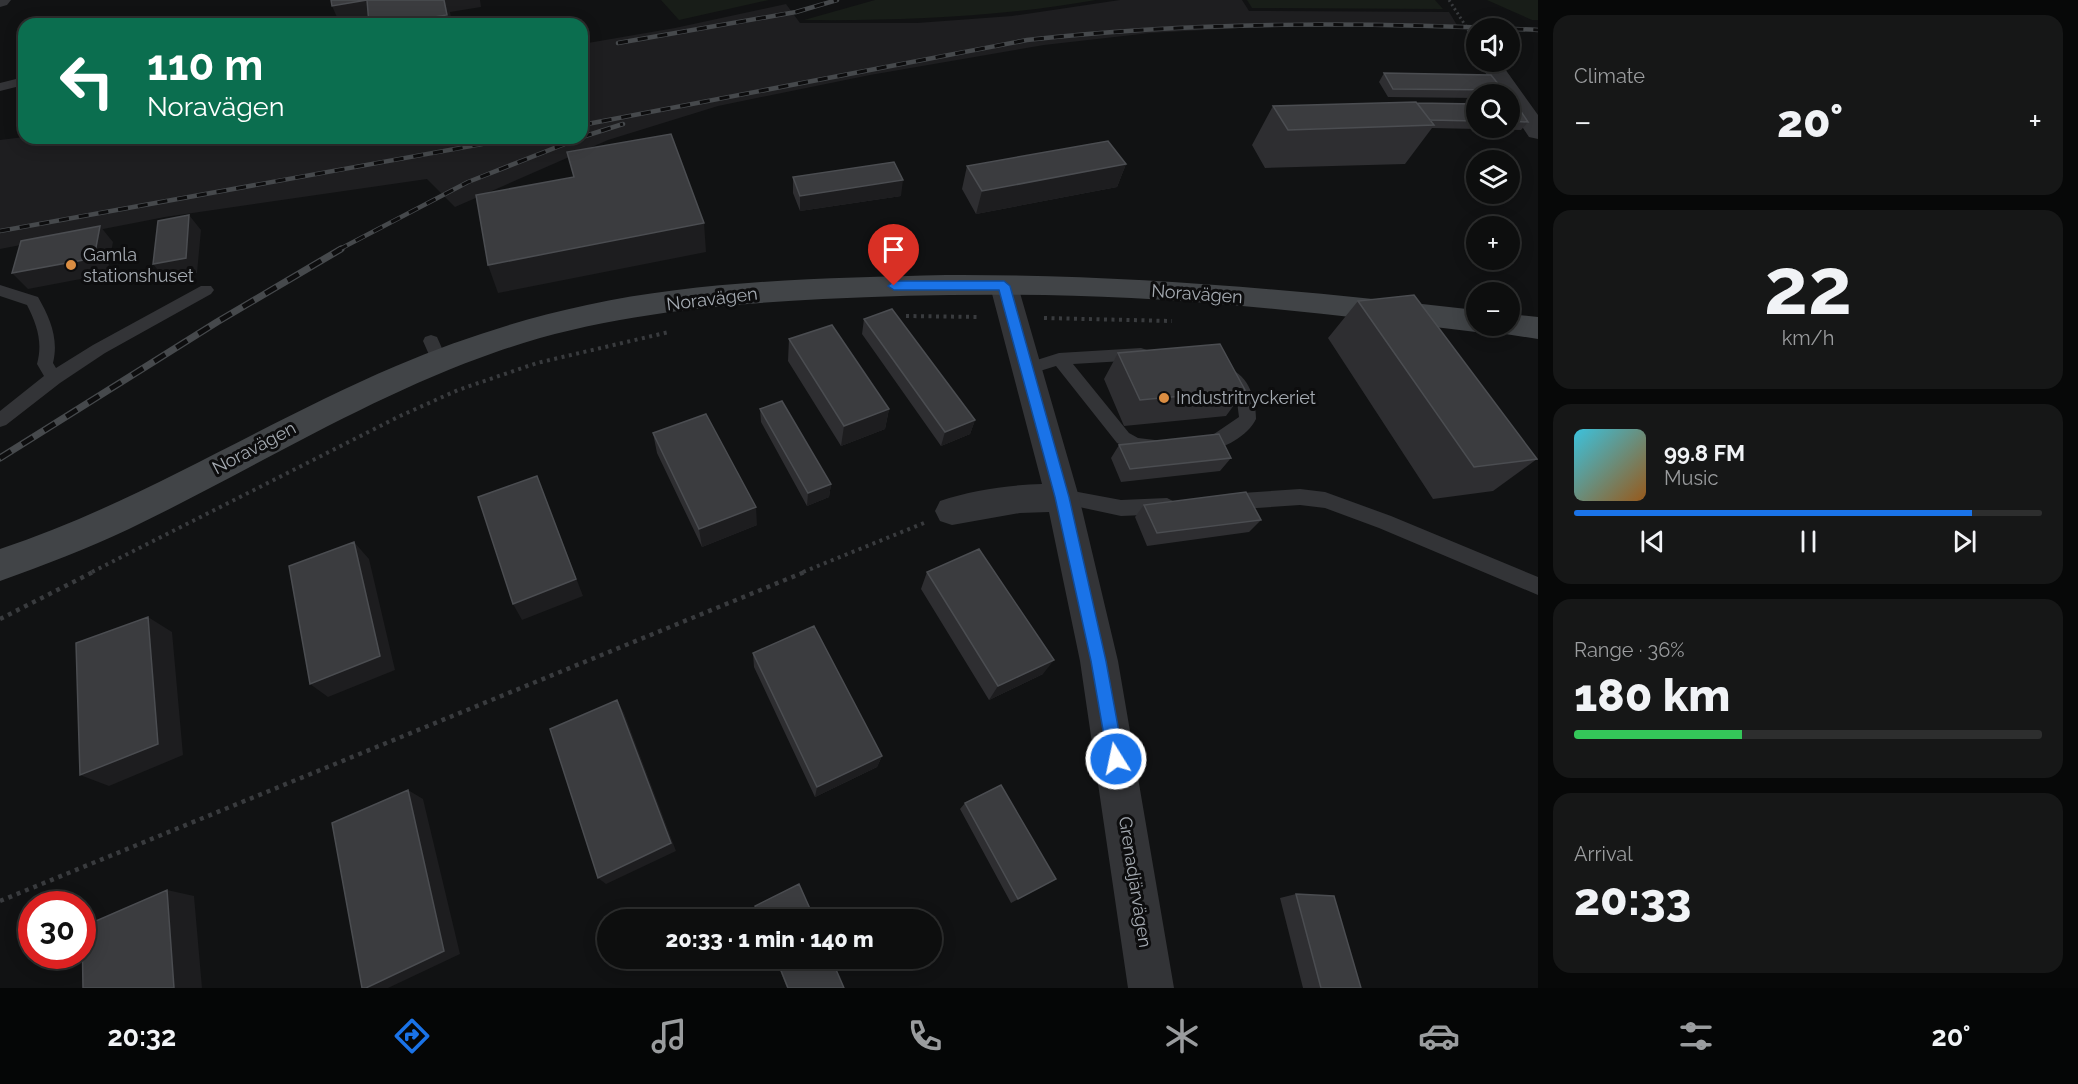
<!DOCTYPE html>
<meta charset="utf-8">
<style>
:root{--surface:#0d0e0e;--page:#161717;--text:#f1f3f6;--muted:#9a9c9e;--line:#2d2e2e;--accent:#1a73e8}
body{margin:0;font-family:Raleway,sans-serif;background:var(--page);color:var(--text);height:100vh;display:flex;flex-direction:column;font-size:22px;white-space:nowrap}
*{box-sizing:border-box;margin:0}
p{font-size:20px;color:var(--muted)}
.icon{flex:none;width:33px;height:33px;fill:none;stroke:currentColor;stroke-width:2;stroke-linecap:round;stroke-linejoin:round}
.map{position:relative;flex:1;overflow:hidden}
.side{display:flex;flex-direction:column;gap:15px;padding:15px;background:#070808;width:540px}
.side>*{flex:none}
.top-card{position:absolute;left:18px;top:18px;width:570px;height:126px;border-radius:18px;box-shadow:0 3px 15px #0003,0 0 0 2px var(--line);background:#0b6e4f;color:#fff;overflow:hidden}
.buttons{position:absolute;left:1466px;top:18px;display:grid;gap:12px}
.buttons a{display:grid;place-items:center;width:54px;height:54px;border-radius:50%;background:var(--surface);box-shadow:0 3px 15px #0003,0 0 0 2px var(--line);font-size:30px}
.speed{position:absolute;left:18px;top:891px;display:flex;gap:12px;font-size:30px;font-weight:700;text-align:center}
.speed>*{display:grid;place-content:center;width:78px;height:78px;border-radius:50%;background:var(--surface);box-shadow:0 3px 15px #0003,0 0 0 2px var(--line);line-height:1}
.speed .limit{border:9px solid #d22;background:#fff;color:#111}
.pin{position:absolute;display:grid;place-items:center;width:51px;height:51px;color:#fff;margin:-62px -26px;border-radius:50% 50% 50% 0;rotate:-45deg;box-shadow:0 0 6px #0007}
.pin .icon{rotate:45deg}
.me{position:absolute;width:66px;margin:-33px;rotate:350deg;stroke-linejoin:round;filter:drop-shadow(0 0 4px #0008)}
.turn{display:flex;align-items:center;gap:21px;height:126px;padding:0 30px;font-size:27px}
.turn .icon{width:78px;height:78px;stroke-width:2.5}
.turn b{display:block;font-size:42px;line-height:51px}
.big{font-size:45px;font-weight:800;line-height:1.1}
.side .widget{flex:1;display:flex;flex-direction:column;justify-content:center;gap:9px;min-width:0;padding:0 21px;border-radius:18px;background:var(--page)}
.side .dial{align-items:center;gap:0}
.dial b{font-size:78px;line-height:1}
.song{display:flex;align-items:center;gap:18px}
.cover{width:72px;height:72px;border-radius:9px;background:linear-gradient(135deg,hsl(190 70% 55%),hsl(30 70% 35%))}
.played{height:6px;border-radius:3px;background:linear-gradient(90deg,var(--accent) 85%,var(--line) 85%)}
.keys{display:flex;justify-content:space-around;direction:ltr}
.heat{display:flex;justify-content:space-between;align-items:center;font-size:33px;direction:ltr}
.charge{height:9px;border-radius:4px;background:linear-gradient(90deg,#34c759 36%,var(--line) 0)}
.trip{position:absolute;left:597px;top:909px;width:345px;height:60px;border-radius:30px;background:var(--surface);box-shadow:0 3px 15px #0003,0 0 0 2px var(--line);font-weight:800;line-height:60px;text-align:center}
.tabs{display:flex;height:96px;justify-content:space-around;align-items:center;background:#050606;color:var(--muted)}
.tabs .icon{width:42px;height:42px}
.tabs .on{color:var(--accent)}
.tabs b{font-size:27px;color:var(--text)}
main{display:flex;flex:1;min-height:0}
.map>svg:first-child{display:block}
</style>
<main>
<div class="map">
<svg width="1538" height="988" viewBox="0 0 1538 988">
<rect width="100%" height="100%" fill="#111213"/>
<!-- built -->
<path fill="#1e1e20" d="M1120,0H1242L1249,11L1449,12L1457,25L1313,24L1150,33L1044,45L870,75L718,106L608,140L455,207L427,179L165,217L0,249V140L24,137L582,138V44L675,28L786,4L800,23H917L1012,16Z"/>
<!-- green -->
<path fill="#181d18" d="M661,0H769L679,20Z
M875,0H1096C1000,17 902,21 804,20Z
M1247,0H1435L1443,9L1252,8Z
M1487,0H1538V20H1532Z"/>
<g fill="none" stroke-linecap="round" stroke-linejoin="round">
<!-- path-far2 -->
<path stroke="#393b3e" stroke-width="3" stroke-dasharray="2 3" stroke-linecap="butt" d="M1449,0L1476,42"/>
<!-- path-far1 -->
<path stroke="#393b3e" stroke-width="4" stroke-dasharray="3 4.5" stroke-linecap="butt" d="M906,316L980,317
M1044,318L1172,321
M92,572L400,416L458,390L537,363L669,332
M803,572L924,523"/>
<!-- path -->
<path stroke="#393b3e" stroke-width="4.5" stroke-dasharray="4 5" stroke-linecap="butt" d="M0,619L95,571
M0,901L807,571"/>
<!-- lane -->
<path fill="#333437" fill-rule="evenodd" d="M24,77V85L0,91V83Z
M0,285L38,297C50,318 59,339 53,363L56,368L93,345L201,286H211L214,290L211,294L105,353L60,383L6,425L0,427V411L44,376L37,364C43,342 37,325 27,305L0,296Z
M431,335L437,337L448,362L446,366L440,368L434,366L423,341L425,337Z
M1141,348L1147,350L1149,354L1147,358L1141,360L1073,364L1129,433L1138,438L1163,441L1166,446L1163,451L1157,453L1136,452L1117,443L1056,366L1027,375L1021,373L1019,369L1021,365L1059,353Z
M1229,369C1249,375 1256,400 1256,419C1247,438 1214,456 1193,449L1190,444L1193,439L1214,434L1239,417L1236,394L1221,375L1223,371Z
M1062,489L1121,500L1167,498L1173,501L1176,506L1173,511L1167,514L1121,516L1056,502L1053,497L1056,492Z
M1300,489L1325,492L1391,516L1538,577V595L1379,528L1325,508L1300,505L1227,510L1221,507L1218,502L1221,497L1227,494Z"/>
<!-- street -->
<path fill="#333437" fill-rule="evenodd" d="M0,0H11L7,5L0,7Z
M1478,62H1500L1538,115V139L1529,137L1509,107V94H1500Z
M1004,276L1014,279L1018,286L1079,497L1118,661L1174,988H1128L1080,661L1049,512L1020,513L952,525L940,521L935,511L940,501C972,490 1009,485 1042,484L990,286L994,279Z"/>
<!-- secondary -->
<path fill="#414447" fill-rule="evenodd" d="M946,275C1125,274 1299,290 1476,310V326H1488L1486,329L1476,332C1361,318 1246,304 1131,298C1028,293 925,294 823,299C713,305 601,315 496,352C367,397 252,470 129,529C87,549 44,565 0,581V549C139,503 262,423 396,366C457,340 521,319 587,305C704,280 827,278 946,275Z
M1509,314L1538,317V339L1499,333L1495,326H1509Z"/>
<!-- rail-far1 casing -->
<g stroke="#46494c" stroke-width="4.5">
<path id="rail-far1" d="M618,43L796,12L837,0
M582,125L1027,40C1197,21 1367,22 1538,30
M582,137L623,124
M0,231L516,138
M338,250L468,182L580,138"/>
</g>
<!-- rail casing -->
<g stroke="#46494c" stroke-width="7">
<path id="rail" d="M0,458L217,322L341,249"/>
</g>
<!-- rail-far1 -->
<use href="#rail-far1" stroke="#0d0d0e" stroke-width="3" stroke-dasharray="10" stroke-linecap="butt"/>
<!-- rail -->
<use href="#rail" stroke="#0d0d0e" stroke-width="4.5" stroke-dasharray="13" stroke-linecap="butt"/>
</g>
<!-- wall -->
<path fill="#2e2e31" d="M1384,73L1503,90L1499,94H1476V98L1388,97L1379,82Z
M1417,103L1476,104V128H1509V104L1528,122L1521,130L1432,128L1405,164L1265,168L1252,145L1273,106Z
M1126,164L1117,187L976,214L962,189L967,166Z
M793,177L901,196L800,211L793,193Z
M1358,301L1537,459L1493,491L1433,499L1328,338Z
M864,319L975,420L970,434L941,446L862,334Z
M789,339L889,409L885,429L841,446L788,361Z
M1118,353L1245,390L1226,416L1124,426L1104,379Z
M760,409L831,484L829,497L807,506L761,422Z
M653,433L757,525L702,547L657,453Z
M1119,445L1231,458L1220,471L1121,482L1111,458Z
M1144,505L1261,520L1249,532L1147,546L1135,517Z
M927,572L1043,674L989,700L921,589Z
M753,653L882,756L877,767L815,797L754,667Z
M965,803L1056,879L1011,903L960,809Z
M1296,894L1361,988H1303L1280,898Z
M775,958H831L844,988H787Z"/>
<!-- shaded-wall -->
<path fill="#1d1d1f" d="M367,0L373,24H340L332,6Z
M444,0H480L481,7L450,12L452,24H390Z
M1126,164L1117,187L976,214L982,191Z
M903,180L901,196L800,211V196Z
M189,215L201,230L197,273L165,279L153,264Z
M704,223L706,252L498,293L488,265Z
M100,226L113,242L107,274L28,289L12,273Z
M889,409L885,429L841,446L844,426Z
M975,420L970,434L941,446L945,432Z
M537,476L583,596L522,620L513,604Z
M831,484L829,497L807,506L808,493Z
M756,507L757,525L702,547L699,529Z
M354,542L369,559L395,670L328,697L310,684Z
M148,617L172,632L183,755L109,786L80,775Z
M1054,660L1043,674L989,700L998,686Z
M617,700L624,713L676,851L606,884L598,878Z
M882,756L877,767L815,797L817,787Z
M408,790L423,799L460,954L388,988H366Z
M167,890L194,896L202,988H174Z"/>
<!-- building -->
<path fill="#3b3c3f" stroke="#4b4d51" stroke-width="1.5" d="M331,0H444L447,15L390,24H369L367,0L332,6Z
M1384,73L1491,75L1503,90L1393,89Z
M1416,102L1434,125L1288,130L1273,106Z
M1417,103L1476,104V121L1430,120Z
M1509,104H1516L1528,122L1509,121Z
M671,134L704,223L488,265L476,195L574,177L567,152Z
M1108,141L1126,164L982,191L967,166Z
M894,162L903,180L800,196L793,177Z
M189,215L186,258L153,264L158,221Z
M100,226L94,258L12,273L21,241Z
M1414,295L1537,459L1474,467L1358,301Z
M892,309L975,420L945,432L864,319Z
M832,325L889,409L844,426L789,339Z
M1220,344L1245,390L1140,400L1118,353Z
M782,401L831,484L808,493L760,409Z
M706,414L756,507L699,529L653,433Z
M1219,434L1231,458L1130,469L1119,445Z
M537,476L576,579L513,604L478,497Z
M1246,492L1261,520L1157,533L1144,505Z
M354,542L380,656L310,684L289,566Z
M979,549L1054,660L998,686L927,572Z
M148,617L158,744L80,775L76,643Z
M814,626L882,756L817,787L753,653Z
M617,700L671,843L598,878L550,729Z
M1001,785L1056,879L1018,899L965,803Z
M408,790L444,951L366,988H362L332,823Z
M799,884L815,920H761L755,906Z
M167,890L174,988H83L82,927Z
M1296,894L1334,896L1361,988H1321Z
M776,958H831L844,988H788Z"/>
<!-- route -->
<path fill="#1a73e8" stroke="#114b97" stroke-width="1.5" d="M894,281H1004L1010,286L1069,497L1106,661L1124,759L1122,765L1116,767L1110,765L1108,759L1091,661L1055,497L999,290H894L888,286Z"/>
<!-- markers -->
<g fill="#da8d42" stroke="#0d0d0e" stroke-width="2">
<circle cx="71" cy="265" r="6"/>
<circle cx="1164" cy="398" r="6"/>
</g>
<g text-anchor="middle" stroke-width="6" stroke-linejoin="round" paint-order="stroke">
<!-- poi labels -->
<g font-size="18" fill="#a5abb2" stroke="#0d0d0e" text-anchor="start">
<text x="83" y="261">Gamla<tspan x="83" dy="21">stationshuset</tspan></text>
<text x="1176" y="404">Industritryckeriet</text>
</g>
<!-- street labels -->
<g font-size="18" fill="#a5abb2" stroke="#0d0d0e">
<text transform="translate(1197 294) rotate(4)" y="6">Noravägen</text>
<text transform="translate(712 299) rotate(-7)" y="6">Noravägen</text>
<text transform="translate(254 448) rotate(-28)" y="6">Noravägen</text>
<text transform="translate(1135 882) rotate(81)" y="6">Grenadjärvägen</text>
</g>
</g>
</svg>
<div class="buttons">
<a><svg class="icon" aria-label="sound" viewBox="0 0 24 24"><path d="M4 9h4l5-4v14l-5-4H4zM17 9q2 3 0 6"/></svg></a>
<a><svg class="icon" aria-label="search" viewBox="0 0 24 24"><circle cx="10" cy="10" r="6"/><path d="M15 15l6 6"/></svg></a>
<a><svg class="icon" aria-label="layers" viewBox="0 0 24 24"><path d="M12 4l9 5-9 5-9-5zM3 14l9 5 9-5"/></svg></a>
<a>+</a>
<a>−</a>
</div>
<div class="speed"><div class="limit">30</div></div>
<div class="pin" style="left:894px;top:286px;background:#d93025"><svg class="icon" aria-label="arrive" viewBox="0 0 24 24"><path d="M6 21V4h12l-3 4 3 4H6"/></svg></div>
<svg class="me" style="left:1116px;top:759px" viewBox="-20 -20 40 40"><circle r="17" fill="#1a73e8" stroke="#fff" stroke-width="3"/><path d="M0-11L8 9 0 5-8 9z" fill="#fff"/></svg>
<div class="trip">20:33 · 1 min · 140 m</div>
<div class="top-card">
<div class="turn"><svg class="icon" aria-label="left" viewBox="0 0 24 24"><path d="M17 20v-9H6M10 6l-5 5 5 5"/></svg><div><b>110 m</b>Noravägen</div></div>
</div>
</div>
<section class="side">
<div class="widget"><p>Climate</p>
<div class="heat"><a>−</a><b class="big">20°</b><a>+</a></div>
</div>
<div class="widget dial"><b>22</b><p>km/h</p></div>
<div class="widget">
<div class="song"><i class="cover"></i><div><b>99.8 FM</b><p>Music</p></div></div>
<div class="played"></div>
<div class="keys"><svg class="icon" aria-label="previous" viewBox="0 0 24 24"><path d="M18 5L8 12l10 7zM5 5v14"/></svg><svg class="icon" aria-label="pause" viewBox="0 0 24 24"><path d="M8 5v14M16 5v14"/></svg><svg class="icon" aria-label="next" viewBox="0 0 24 24"><path d="M6 5l10 7-10 7zM19 5v14"/></svg></div>
</div>
<div class="widget"><p>Range · 36%</p><b class="big">180 km</b><div class="charge"></div></div>
<div class="widget"><p>Arrival</p><b class="big">20:33</b></div>
</section>
</main>
<nav class="tabs">
<b>20:32</b>
<svg class="icon on" aria-label="directions" viewBox="0 0 24 24"><path d="M12 3l9 9-9 9-9-9zM9 14v-3h6M13 9l2 2-2 2"/></svg>
<svg class="icon" aria-label="music" viewBox="0 0 24 24"><path d="M9 18V5l10-2v13"/><circle cx="6" cy="18" r="3"/><circle cx="16" cy="16" r="3"/></svg>
<svg class="icon" aria-label="phone" viewBox="0 0 24 24"><path d="M5 4h4l2 5-3 2q2 4 5 5l2-3 5 2v4C11 20 4 13 5 4z"/></svg>
<svg class="icon" aria-label="climate" viewBox="0 0 24 24"><path d="M12 3v18M4 7l16 10M4 17L20 7"/></svg>
<svg class="icon" aria-label="car" viewBox="0 0 24 24"><path d="M5 17H2v-5l4-1 3-4h7l3 4 3 1v5h-3M9 17h6M6 11h13"/><circle cx="7" cy="17" r="2"/><circle cx="17" cy="17" r="2"/></svg>
<svg class="icon" aria-label="filters" viewBox="0 0 24 24"><path d="M4 7h16M4 17h16"/><circle cx="9" cy="7" r="2"/><circle cx="15" cy="17" r="2"/></svg>
<b>20°</b>
</nav>
